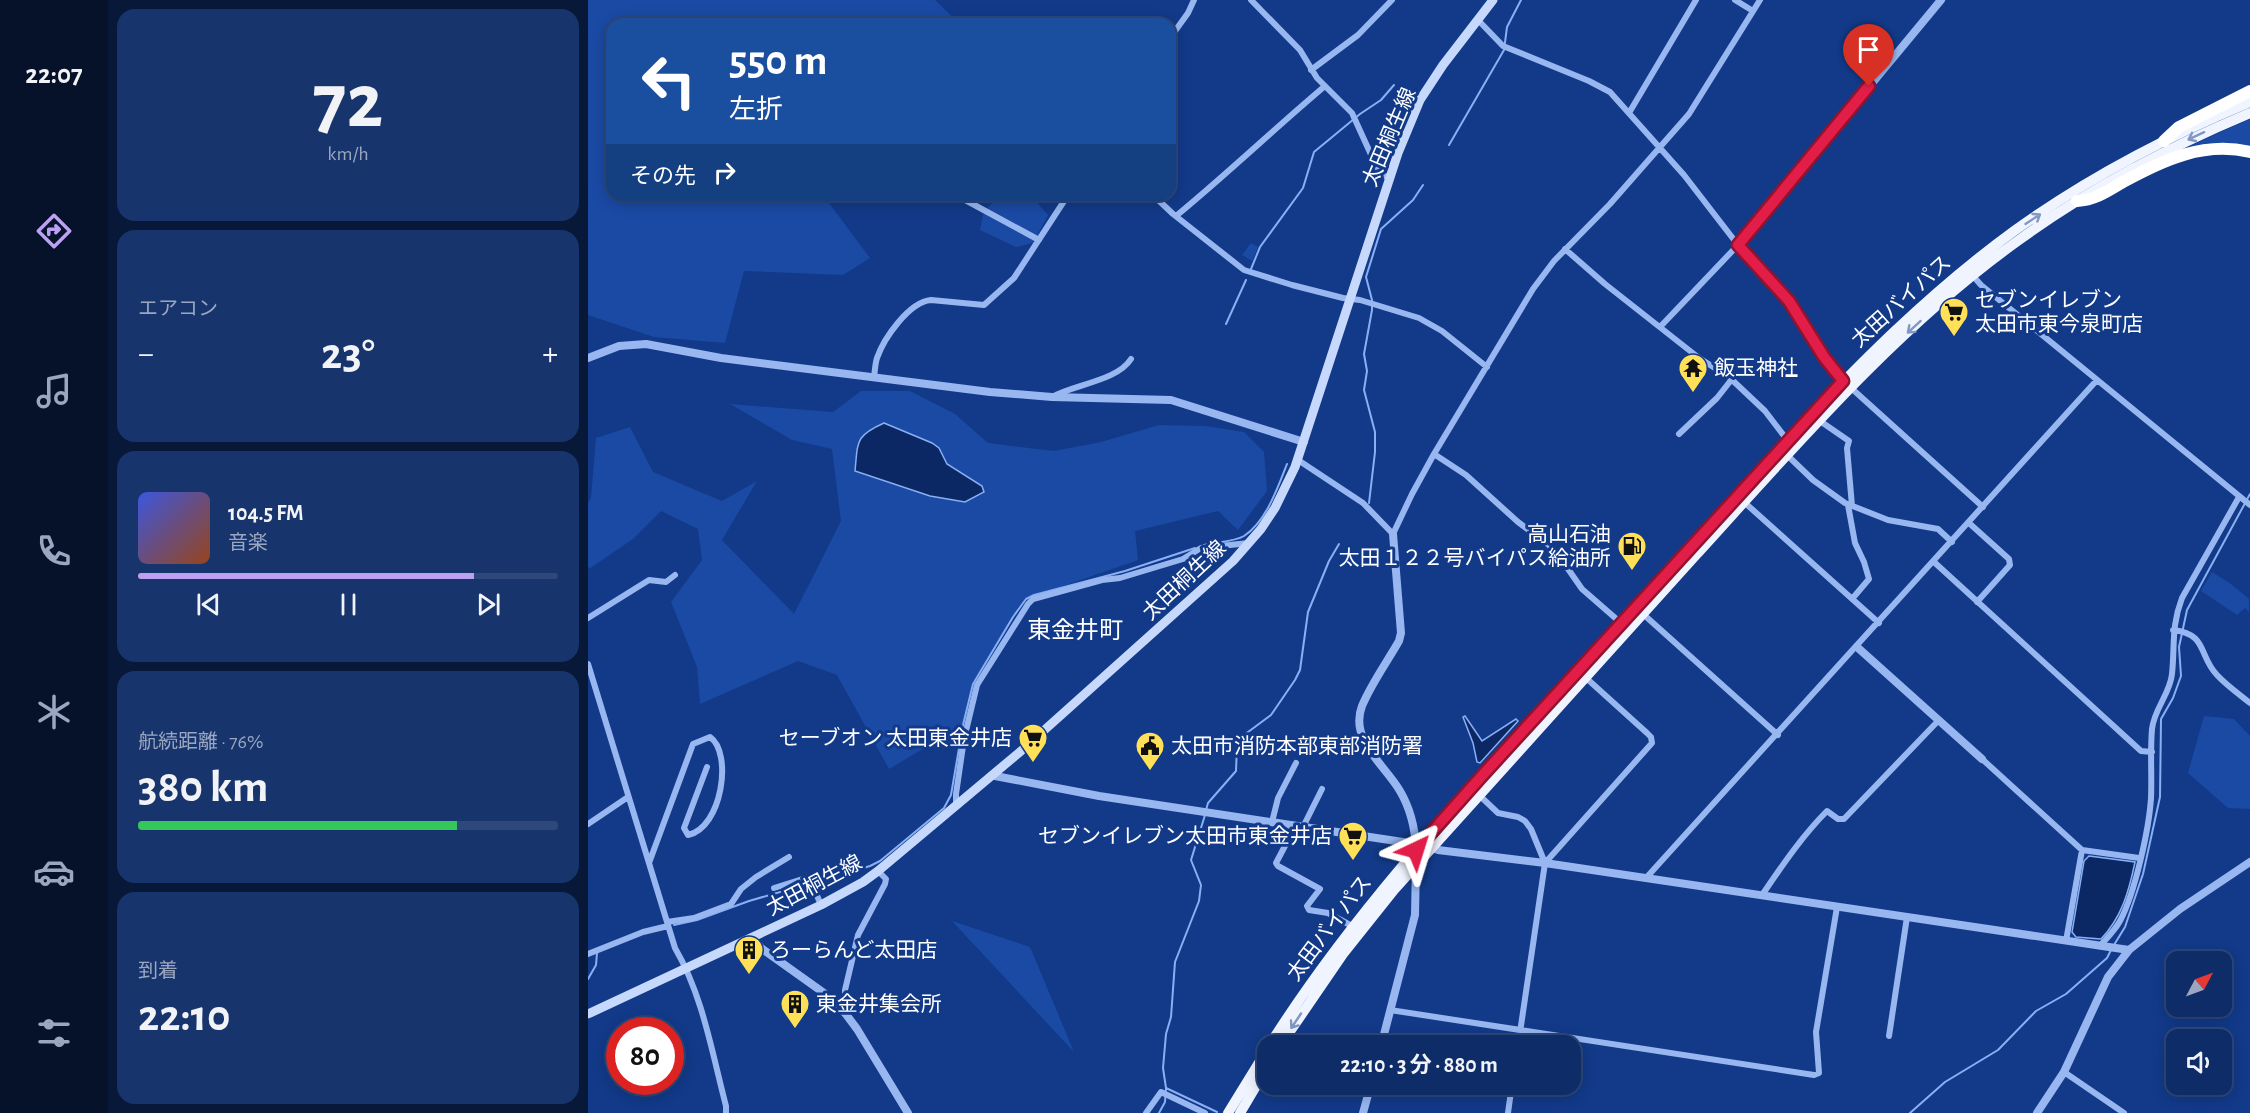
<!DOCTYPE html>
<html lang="ja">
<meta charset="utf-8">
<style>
:root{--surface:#0e2c67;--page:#17346d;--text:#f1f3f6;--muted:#9ba7c0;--line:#2e487b;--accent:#bca0f2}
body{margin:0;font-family:"Alegreya Sans","Noto Sans JP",sans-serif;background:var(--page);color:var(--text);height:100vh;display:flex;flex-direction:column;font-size:22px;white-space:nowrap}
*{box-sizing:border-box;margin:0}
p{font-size:20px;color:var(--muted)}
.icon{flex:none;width:33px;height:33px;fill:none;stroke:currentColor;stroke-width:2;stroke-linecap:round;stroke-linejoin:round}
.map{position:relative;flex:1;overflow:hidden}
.details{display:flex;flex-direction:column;gap:9px;padding:9px;background:#081839;width:480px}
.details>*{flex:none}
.banner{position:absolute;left:18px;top:18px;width:570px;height:183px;border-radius:18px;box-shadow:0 3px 15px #0003,0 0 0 2px var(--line);background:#1a4fa0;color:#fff;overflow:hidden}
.needle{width:39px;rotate:49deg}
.buttons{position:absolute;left:1578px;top:951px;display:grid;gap:12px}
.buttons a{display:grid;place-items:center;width:66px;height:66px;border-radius:12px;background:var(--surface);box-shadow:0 3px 15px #0003,0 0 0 2px var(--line);font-size:30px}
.speed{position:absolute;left:18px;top:1017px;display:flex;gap:12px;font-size:30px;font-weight:700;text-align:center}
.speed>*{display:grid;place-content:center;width:78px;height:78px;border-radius:50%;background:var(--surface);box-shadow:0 3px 15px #0003,0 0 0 2px var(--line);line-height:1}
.speed .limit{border:9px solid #d22;background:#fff;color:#111}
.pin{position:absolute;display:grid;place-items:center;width:51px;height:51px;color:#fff;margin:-62px -26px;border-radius:50% 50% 50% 0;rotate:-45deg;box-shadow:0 0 6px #0007}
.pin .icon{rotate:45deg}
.me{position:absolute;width:66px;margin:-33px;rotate:41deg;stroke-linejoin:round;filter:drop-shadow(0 0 4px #0008)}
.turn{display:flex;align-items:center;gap:21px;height:126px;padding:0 24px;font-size:27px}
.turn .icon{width:78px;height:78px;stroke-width:2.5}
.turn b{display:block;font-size:42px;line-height:51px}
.then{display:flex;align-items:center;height:57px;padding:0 24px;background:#0003;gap:12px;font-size:22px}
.big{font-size:45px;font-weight:700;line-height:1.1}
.details .card{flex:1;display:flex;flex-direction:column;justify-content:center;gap:9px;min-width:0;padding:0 21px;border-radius:18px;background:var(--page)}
.details .dial{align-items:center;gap:0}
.dial b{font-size:78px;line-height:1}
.song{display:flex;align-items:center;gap:18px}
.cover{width:72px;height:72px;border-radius:9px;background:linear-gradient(135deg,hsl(230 70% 55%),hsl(20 70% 35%))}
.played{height:6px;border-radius:3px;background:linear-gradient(90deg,var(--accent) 80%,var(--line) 80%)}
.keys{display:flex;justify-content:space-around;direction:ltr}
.heat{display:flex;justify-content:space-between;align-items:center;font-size:33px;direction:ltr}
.charge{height:9px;border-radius:4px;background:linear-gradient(90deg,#34c759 76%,var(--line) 0)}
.trip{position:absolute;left:669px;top:1035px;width:324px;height:60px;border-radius:18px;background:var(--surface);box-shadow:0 3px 15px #0003,0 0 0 2px var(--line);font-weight:700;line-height:60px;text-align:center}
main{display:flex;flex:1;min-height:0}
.tabs{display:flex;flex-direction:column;width:108px;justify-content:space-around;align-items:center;background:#061229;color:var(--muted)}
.tabs .icon{width:42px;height:42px}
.tabs .selected{color:var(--accent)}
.tabs b{font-size:27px;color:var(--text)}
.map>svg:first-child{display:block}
</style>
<main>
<nav class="tabs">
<b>22:07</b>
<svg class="icon selected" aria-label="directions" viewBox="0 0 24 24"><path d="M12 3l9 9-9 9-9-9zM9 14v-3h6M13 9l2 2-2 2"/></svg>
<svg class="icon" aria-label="music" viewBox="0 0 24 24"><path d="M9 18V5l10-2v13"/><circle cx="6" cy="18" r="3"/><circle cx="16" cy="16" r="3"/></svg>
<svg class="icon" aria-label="phone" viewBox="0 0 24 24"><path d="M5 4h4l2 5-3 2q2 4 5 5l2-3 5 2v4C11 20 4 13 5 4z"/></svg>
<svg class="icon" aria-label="climate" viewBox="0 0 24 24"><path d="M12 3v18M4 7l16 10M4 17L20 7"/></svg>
<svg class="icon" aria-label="car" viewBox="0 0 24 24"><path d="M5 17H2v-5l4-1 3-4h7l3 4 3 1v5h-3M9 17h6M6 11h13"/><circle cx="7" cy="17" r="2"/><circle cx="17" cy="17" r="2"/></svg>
<svg class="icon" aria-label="filters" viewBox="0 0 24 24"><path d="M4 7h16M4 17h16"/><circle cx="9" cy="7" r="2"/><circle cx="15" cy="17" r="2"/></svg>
</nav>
<section class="details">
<div class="card dial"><b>72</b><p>km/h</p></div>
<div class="card"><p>エアコン</p>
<div class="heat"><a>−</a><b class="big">23°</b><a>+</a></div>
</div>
<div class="card">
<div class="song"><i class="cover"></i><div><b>104.5 FM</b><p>音楽</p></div></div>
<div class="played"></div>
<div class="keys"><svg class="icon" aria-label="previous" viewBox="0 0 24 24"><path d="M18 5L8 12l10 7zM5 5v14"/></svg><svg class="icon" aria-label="pause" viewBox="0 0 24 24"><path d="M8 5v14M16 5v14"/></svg><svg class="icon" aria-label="next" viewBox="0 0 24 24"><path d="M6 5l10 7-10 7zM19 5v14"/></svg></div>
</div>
<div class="card"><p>航続距離 · 76%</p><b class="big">380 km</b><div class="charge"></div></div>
<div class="card"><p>到着</p><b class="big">22:10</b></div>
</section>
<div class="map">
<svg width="1662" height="1113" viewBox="0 0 1662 1113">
<rect width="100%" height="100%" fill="#123a89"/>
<!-- green -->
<path fill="#1a4aa4" d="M0,0H347L372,24H24V195H235L282,258L255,275L156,271L137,343L66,337L0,315Z
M1662,119V148L1584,154Z
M413,195H442L460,215L445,243L428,247L392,230L396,211Z
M663,243L670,247L664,261L654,255Z
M273,391H322L367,414L400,443L466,451L513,442L571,425L617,426L656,432L676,452L679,491L650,530L630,511L547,531L550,560L438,599L385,684L375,725L301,769L249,675L210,661L112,704L109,667L83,602L114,560L110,529L73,511L45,539L1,569L0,566V503L3,498L8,438L42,427L65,472L134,501L169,481L134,540L206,614L253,521L244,449L204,440L142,404L245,412Z
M1624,572L1643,584L1661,599V612L1657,608L1649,615L1613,591Z
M1616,716L1646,719L1662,736V809L1640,808L1600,773Z
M364,921L442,947L486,1052Z"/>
<!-- water -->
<path fill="#0b2865" stroke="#89b0f4" stroke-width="1.5" d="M296,423L344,443L351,448L359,464L394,486L396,492L377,502L342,496L267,471C270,441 267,436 296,423Z
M877,716L894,741L928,719L930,721L892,763L889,762L885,743L875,717Z
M1501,856L1547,862C1541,891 1534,917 1513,939L1488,937L1484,932L1496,861Z"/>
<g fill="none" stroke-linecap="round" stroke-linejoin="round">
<!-- stream -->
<path stroke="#89b0f4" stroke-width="2" d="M861,145L916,50L919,27L933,0
M663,269L672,247L715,188L726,152L772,114L793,100L806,85
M638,324L658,280
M781,503L787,452V432L776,390L779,371L776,354L784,310V300L778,277L793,229L825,200L835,185
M616,545C627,542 646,542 656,536C678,522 690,487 699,464
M618,810L620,803L648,771L649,745L656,735L683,715L707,680L712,670L720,612L741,561L751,544
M86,925L109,920L161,901L282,866L292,861L356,808L363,795L375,725L385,684L425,617L438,599L446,595L537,571L607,548
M1526,945L1537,927L1555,874L1572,797L1573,719L1585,698L1593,676L1591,647L1599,610L1662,494
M0,979L8,965L9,953
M578,1088L629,1112
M571,1113L577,1102L578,1088L575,1068L578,1034L583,1017L587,962L611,901L613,885L603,860L617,815
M1322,1113L1357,1082L1410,1050L1448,1011L1478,994L1519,958L1523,950"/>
<!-- minor -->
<path stroke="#98b7f1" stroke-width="6" d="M663,0L712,50L729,78L764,113L790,170L801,179
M1147,0L1165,11
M890,20L915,46L1001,81L1022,92L1096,175L1150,245L1072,327
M582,38L600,13L606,0
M723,70L770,35L804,0
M1041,113L1108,0
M368,195L451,240
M565,195L585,214L656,270L704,285L755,298L772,300L831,318L854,331L899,367
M588,216C639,174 686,129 737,86
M977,249L1017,284L1111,358L1141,377L1177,411L1200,441
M1385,276L1393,285L1662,505
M286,377C287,371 287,364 289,358C296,338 321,302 343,300L396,305L426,278L480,195
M1262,387L1395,507
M464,397C487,384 529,381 543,359
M1232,421L1261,441L1259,448L1264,506
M1091,434L1129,398L1144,379
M846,454L878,475L930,522L961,545L978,566L994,589L1033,623
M1199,455L1225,480L1257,503L1300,520L1350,529L1364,542
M710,460L775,503L805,534L824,494L846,454L945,289L966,261L1022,204L1101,114L1172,0
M1156,502L1291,623
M1260,505L1267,543L1276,562L1281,579L1264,599
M1381,523L1421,559L1422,565L1389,602
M1346,562L1553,751L1564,752
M1055,614L1190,735
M0,618L61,580L78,582L87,575
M1585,630C1620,634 1610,655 1629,675C1638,685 1651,694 1662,703
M0,664L87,948C115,996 124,1053 138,1106V1113
M1394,759L1494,850L1551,858
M891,795L910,813L930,817L937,821L943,829L957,863L930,1046
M368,807V794L376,739L389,685L440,604L445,599L514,580L532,578L595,559L613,548L661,543
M684,822L690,798L708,763
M0,824L40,797
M708,825L688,863L690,866L732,889L719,906L721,910L740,913L764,926
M715,827L734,789
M61,863L105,744L122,737C145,753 134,828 100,835L96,828L119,767
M957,863L1064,743L1063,737L1059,733L997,677
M1058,878L1509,380
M186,888L221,877L233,905
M1174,895C1194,866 1214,836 1239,811L1250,819H1256L1350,721
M79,922L106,918L143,904L153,889L168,877L201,857
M1478,941L1494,850
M1512,946C1519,938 1527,930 1532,921C1547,893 1561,829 1563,798C1564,775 1562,752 1564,729C1566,709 1582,694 1584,674C1587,645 1583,627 1594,598L1651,497
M0,954L55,932L80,926
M802,1010L1226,1075L1231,1073L1228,1032L1249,907
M257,1013V990L270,935L297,884L298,879L290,871
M1301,1036L1319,917
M1476,1072L1536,1113
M558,1113L573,1092L617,1113
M920,1113L924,1084"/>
<!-- tertiary -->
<path stroke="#98b7f1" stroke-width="8" d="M0,358L31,346L58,344L133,358L402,392L464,397L583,400L716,442
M1255,381L1236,356L1201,301L1150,245L1353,0
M805,534L813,633L811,641C799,662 783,684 774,706C761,740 797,765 812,791C822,808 827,829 828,848
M1269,647L1394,759
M407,776L511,796L828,844L850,850L957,863L1541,950
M164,938L173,948L236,993L257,1013L269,1029L320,1113
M793,1046L827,915L828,864
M775,1113L783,1084
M1449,1113L1476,1072L1520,977L1541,950L1592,909L1662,862"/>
<!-- secondary -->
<path stroke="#c6d8fb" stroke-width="9" d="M0,1014L233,905L275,882L290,871L433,751L645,561L673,529L687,508L707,467L810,153L832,100L855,65L905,0"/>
<!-- trunk -->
<path stroke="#f0f4ff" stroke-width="10" d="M681,1046C772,901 892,778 1007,652C1070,582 1133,511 1198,442C1269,366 1341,293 1426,231C1498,179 1580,136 1662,102
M692,1046L755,954L806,890C907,779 1007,666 1108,555C1209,444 1309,327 1431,240C1502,188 1581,147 1662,113
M640,1113L680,1048
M652,1113L680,1066"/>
<!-- motorway -->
<path stroke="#fff" stroke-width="12" d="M1576,141L1591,127L1662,91
M1489,201C1507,200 1520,191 1535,182C1575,160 1616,141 1662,152"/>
</g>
<!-- one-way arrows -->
<defs><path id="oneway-shaft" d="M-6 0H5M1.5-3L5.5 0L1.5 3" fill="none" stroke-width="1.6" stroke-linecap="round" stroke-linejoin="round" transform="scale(1.5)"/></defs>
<g stroke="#8197c4">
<use href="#oneway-shaft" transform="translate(1608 136) rotate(155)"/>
<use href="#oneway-shaft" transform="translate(1445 219) rotate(-33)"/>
<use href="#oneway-shaft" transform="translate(1326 327) rotate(138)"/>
<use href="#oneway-shaft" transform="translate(708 1021) rotate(124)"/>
</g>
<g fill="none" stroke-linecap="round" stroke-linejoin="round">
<!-- route casing -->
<g stroke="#92132f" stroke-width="15">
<path id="route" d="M828,850L892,778L1255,381L1236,357L1201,301L1150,245L1281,86"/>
</g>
<!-- route -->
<use href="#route" stroke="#e11d48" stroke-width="10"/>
</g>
<!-- icons -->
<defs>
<g id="supermarket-pin" transform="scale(1.5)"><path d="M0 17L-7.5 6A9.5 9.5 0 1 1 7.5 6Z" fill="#ffe057" stroke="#123a89"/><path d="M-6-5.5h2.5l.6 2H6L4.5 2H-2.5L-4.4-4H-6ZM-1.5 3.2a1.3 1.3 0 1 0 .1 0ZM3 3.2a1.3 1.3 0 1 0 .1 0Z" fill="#111"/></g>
<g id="temple-pin" transform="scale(1.5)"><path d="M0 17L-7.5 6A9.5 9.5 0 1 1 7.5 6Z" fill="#ffe057" stroke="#123a89"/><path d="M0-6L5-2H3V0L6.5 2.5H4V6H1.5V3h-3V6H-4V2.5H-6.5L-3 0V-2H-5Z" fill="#111"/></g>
<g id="fuel-pin" transform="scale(1.5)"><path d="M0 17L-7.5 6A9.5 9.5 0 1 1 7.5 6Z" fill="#ffe057" stroke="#123a89"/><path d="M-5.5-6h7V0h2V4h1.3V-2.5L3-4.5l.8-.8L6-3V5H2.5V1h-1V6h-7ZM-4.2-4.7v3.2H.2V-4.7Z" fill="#111"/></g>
<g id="civic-pin" transform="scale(1.5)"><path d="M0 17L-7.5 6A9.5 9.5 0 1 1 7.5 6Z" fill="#ffe057" stroke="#123a89"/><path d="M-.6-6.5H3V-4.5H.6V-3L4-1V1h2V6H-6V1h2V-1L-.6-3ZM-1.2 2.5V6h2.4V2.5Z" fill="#111"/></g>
<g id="building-pin" transform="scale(1.5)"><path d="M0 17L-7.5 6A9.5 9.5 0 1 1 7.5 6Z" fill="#ffe057" stroke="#123a89"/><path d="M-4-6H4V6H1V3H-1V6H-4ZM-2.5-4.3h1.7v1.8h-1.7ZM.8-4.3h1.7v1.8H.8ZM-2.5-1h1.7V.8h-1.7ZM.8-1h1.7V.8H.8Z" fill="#111"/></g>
</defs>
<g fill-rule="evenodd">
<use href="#supermarket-pin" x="1366" y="312"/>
<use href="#temple-pin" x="1105" y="368"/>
<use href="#fuel-pin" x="1044" y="546"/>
<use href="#supermarket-pin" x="445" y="738"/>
<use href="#civic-pin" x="562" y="746"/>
<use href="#supermarket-pin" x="765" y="836"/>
<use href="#building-pin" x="161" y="950"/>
<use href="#building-pin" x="207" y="1004"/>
</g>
<g text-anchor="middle" stroke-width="6" stroke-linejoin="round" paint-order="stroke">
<!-- street labels -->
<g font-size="21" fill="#fff" stroke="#123a89">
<text transform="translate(801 137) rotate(-67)" y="7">太田桐生線</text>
<text transform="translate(1313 301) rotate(-42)" y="7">太田バイパス</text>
<text transform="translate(596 580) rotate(-43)" y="7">太田桐生線</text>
<text transform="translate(226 885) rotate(-28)" y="7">太田桐生線</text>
<text transform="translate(741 928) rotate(-53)" y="7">太田バイパス</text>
</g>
<!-- poi labels -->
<g font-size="21" fill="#fff" stroke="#123a89" text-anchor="start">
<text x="1387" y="307">セブンイレブン<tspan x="1387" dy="24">太田市東今泉町店</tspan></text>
<text x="1126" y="375">飯玉神社</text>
<text x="1023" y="541" text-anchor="end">高山石油<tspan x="1023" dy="24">太田１２２号バイパス給油所</tspan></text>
<text x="424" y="745" text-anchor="end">セーブオン 太田東金井店</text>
<text x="583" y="753">太田市消防本部東部消防署</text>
<text x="744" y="843" text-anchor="end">セブンイレブン太田市東金井店</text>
<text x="182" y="957">ろーらんど太田店</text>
<text x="228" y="1011">東金井集会所</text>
</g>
<!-- quarter labels -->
<g font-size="24" fill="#fff" stroke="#123a89">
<text x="487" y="638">東金井町</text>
</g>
</g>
</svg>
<div class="buttons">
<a><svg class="needle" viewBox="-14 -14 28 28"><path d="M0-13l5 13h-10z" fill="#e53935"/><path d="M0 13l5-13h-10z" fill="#9ba7c0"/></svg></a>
<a><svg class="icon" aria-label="sound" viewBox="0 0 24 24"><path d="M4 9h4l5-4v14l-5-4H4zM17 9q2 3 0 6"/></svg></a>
</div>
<div class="speed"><div class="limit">80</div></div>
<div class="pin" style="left:1281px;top:86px;background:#d93025"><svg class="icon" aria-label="arrive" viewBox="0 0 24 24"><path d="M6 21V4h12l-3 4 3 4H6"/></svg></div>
<svg class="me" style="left:828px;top:850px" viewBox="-20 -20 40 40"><path d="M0-17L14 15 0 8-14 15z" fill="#e11d48" stroke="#fff" stroke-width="4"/></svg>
<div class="trip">22:10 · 3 分 · 880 m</div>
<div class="banner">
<div class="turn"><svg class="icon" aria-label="left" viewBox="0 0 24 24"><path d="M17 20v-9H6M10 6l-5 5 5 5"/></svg><div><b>550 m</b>左折</div></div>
<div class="then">その先<svg class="icon" aria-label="right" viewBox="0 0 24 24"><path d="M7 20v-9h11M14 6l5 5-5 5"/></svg></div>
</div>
</div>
</main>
